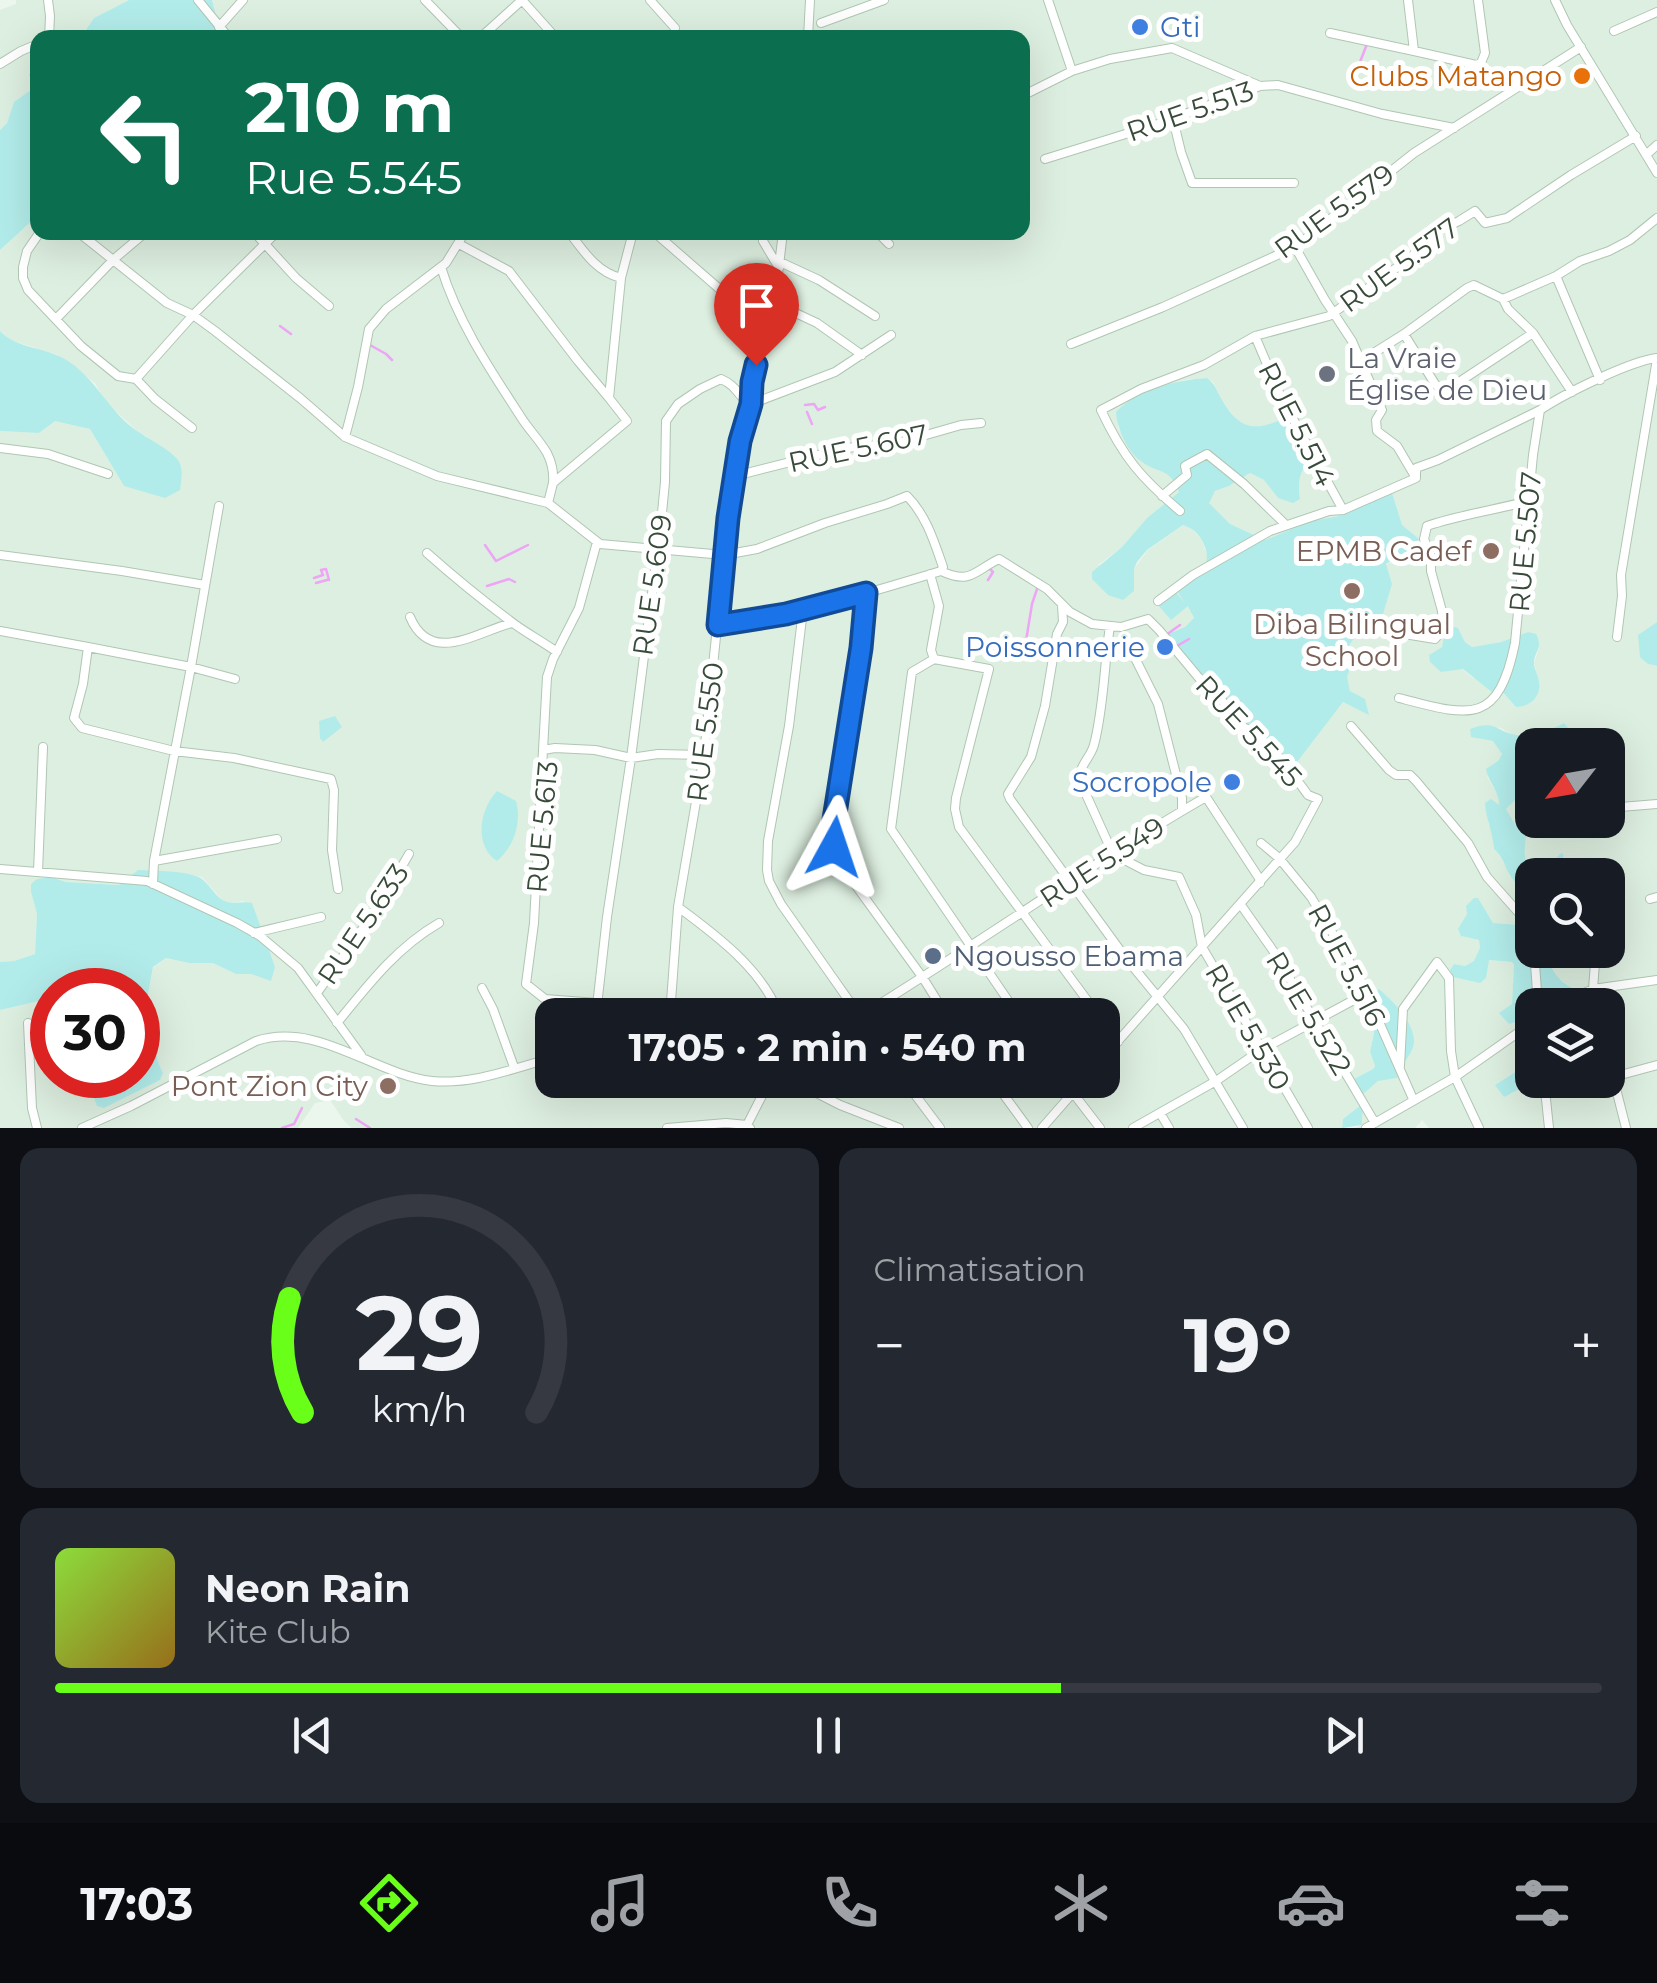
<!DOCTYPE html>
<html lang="fr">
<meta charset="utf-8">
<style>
:root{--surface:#171b24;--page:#242831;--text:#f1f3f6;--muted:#9ea1a6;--line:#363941;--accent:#69ff19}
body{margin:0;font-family:Montserrat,sans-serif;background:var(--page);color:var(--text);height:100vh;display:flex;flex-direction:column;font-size:38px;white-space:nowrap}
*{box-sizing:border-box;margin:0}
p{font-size:32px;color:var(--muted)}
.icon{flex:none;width:55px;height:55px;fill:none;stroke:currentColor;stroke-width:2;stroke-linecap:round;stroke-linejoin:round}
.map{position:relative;height:1128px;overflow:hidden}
.sheet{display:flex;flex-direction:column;gap:20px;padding:20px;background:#0d0f14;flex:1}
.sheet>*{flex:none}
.hud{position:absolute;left:30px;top:30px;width:1000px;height:210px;border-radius:20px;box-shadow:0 10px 40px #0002;background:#0b6e4f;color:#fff;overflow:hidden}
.needle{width:65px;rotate:239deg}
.controls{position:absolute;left:1515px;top:728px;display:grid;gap:20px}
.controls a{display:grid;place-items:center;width:110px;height:110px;border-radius:20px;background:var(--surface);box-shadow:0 10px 40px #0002;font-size:50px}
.speed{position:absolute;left:30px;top:968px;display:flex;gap:20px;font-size:50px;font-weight:700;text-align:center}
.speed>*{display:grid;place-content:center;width:130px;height:130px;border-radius:50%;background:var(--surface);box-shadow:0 10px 40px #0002;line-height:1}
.speed .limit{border:15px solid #d22;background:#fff;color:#111}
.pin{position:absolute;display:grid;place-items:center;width:85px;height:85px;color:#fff;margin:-102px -42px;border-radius:50% 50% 50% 0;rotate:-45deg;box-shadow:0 0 10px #0007}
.pin .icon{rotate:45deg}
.me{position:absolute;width:110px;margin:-55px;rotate:5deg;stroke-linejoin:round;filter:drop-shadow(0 0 8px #0008)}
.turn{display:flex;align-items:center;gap:35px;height:210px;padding:0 50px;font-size:45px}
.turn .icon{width:130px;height:130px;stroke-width:2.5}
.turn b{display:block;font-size:70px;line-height:85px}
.big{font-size:75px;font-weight:700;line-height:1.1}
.sheet .tile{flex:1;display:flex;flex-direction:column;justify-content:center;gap:15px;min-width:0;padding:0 35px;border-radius:20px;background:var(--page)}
.sheet .dial{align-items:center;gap:0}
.dial svg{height:260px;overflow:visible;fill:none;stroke:var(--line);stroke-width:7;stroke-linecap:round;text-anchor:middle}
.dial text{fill:var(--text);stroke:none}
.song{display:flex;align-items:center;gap:30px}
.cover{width:120px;height:120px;border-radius:15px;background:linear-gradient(135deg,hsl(90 70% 55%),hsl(40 70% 35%))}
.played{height:10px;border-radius:5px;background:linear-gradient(90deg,var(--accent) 65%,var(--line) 65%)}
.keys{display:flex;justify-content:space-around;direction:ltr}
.heat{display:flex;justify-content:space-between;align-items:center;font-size:55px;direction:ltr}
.sheet .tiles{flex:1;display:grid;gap:20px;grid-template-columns:1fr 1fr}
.tile:last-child{grid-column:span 2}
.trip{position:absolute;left:535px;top:998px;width:585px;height:100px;border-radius:20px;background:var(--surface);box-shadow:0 10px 40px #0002;font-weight:700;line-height:100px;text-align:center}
.menu{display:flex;height:160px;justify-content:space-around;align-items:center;background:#090b0e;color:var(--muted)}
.menu .icon{width:70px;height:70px}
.menu .selected{color:var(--accent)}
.menu b{font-size:45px;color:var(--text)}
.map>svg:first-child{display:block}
</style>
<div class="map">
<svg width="1657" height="1128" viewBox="0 0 1657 1128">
<rect width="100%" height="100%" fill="#ebf6ed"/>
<!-- residential -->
<path fill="#ddefe0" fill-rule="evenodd" d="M16,0H129L94,18L80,37L38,38L37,60L34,62L32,89L14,102L7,123L0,130V10L16,4Z
M212,0H1657V622L1639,635L1648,664L1657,666V1128H1429L1422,1120L1415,1128H1354L1362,1125L1361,1095L1378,1081L1403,1066L1413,1036L1361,1012L1368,1015L1374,1033L1370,1052L1375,1066L1373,1069L1354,1079L1361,1105L1343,1119L1342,1128H352L344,1121L330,1100L315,1103L298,1128H0V1010L52,998V1075H96L92,1092L104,1108L156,1059L158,1036L155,1030L143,1021L153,968L166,958L189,963H214L236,974H251L270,980L275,967L244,901L229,903L222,900L202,877L187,874L119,885L66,882L51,877L31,892L37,914L35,954L14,961L0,962V431L39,433L55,420L90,429L124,486L148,437L139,433L104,400L95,383L58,355L7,339L0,331V250L37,216L38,232H1022V38H216L219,27ZM1206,378L1213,382L1223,402L1240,424L1247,427L1269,426L1288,416L1311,459L1301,470L1298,477L1300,499L1278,498L1264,480L1250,473L1229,486L1215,491L1208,503L1230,524L1265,540L1311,521L1339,516L1407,551L1386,565L1374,626L1359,632L1341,656L1350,691L1368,714L1343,702L1283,759L1258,730L1238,720L1169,634L1185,627L1194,619L1190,608L1192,581L1207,565L1208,557L1201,538L1190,527L1183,525L1147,551L1134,569L1098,565L1122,547L1147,518L1179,492L1174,478L1168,473L1140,461L1122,435L1118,428L1121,407L1155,389L1184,380ZM1458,628L1465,642L1472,647L1501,642L1528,632L1539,648L1534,663L1540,684L1473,678L1462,669L1429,655L1442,647ZM1564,723L1569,729L1572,745H1608V820H1532V801L1523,796L1516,799L1505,809L1515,824L1526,834L1524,856L1535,875L1542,874L1563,854L1564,875H1608V950H1558L1551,966L1555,976L1575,990L1589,995L1595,1005H1608V1080H1554V1084L1530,1089L1524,1087L1511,1094L1495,1085L1532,1061V1007L1520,1021L1500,1013L1512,1004L1514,965L1512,962L1488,960L1486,978L1454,964L1465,966L1475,961L1480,948L1479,940L1461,936L1467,914L1478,898L1493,923L1521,925L1532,929V899L1521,889L1509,874L1503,856L1494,849L1493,834L1488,823L1499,805V797L1487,777L1502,754L1494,741L1499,727L1513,735L1544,733ZM552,1015H1102V1080H552Z"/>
<!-- green -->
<path fill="#b2ecea" d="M129,0H212L219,27L216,37L80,38L94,18Z
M37,60V216L0,250V130L7,123L14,102L32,89L33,82L29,75Z
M0,331C15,348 43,347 63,358C97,377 108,413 140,433C152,441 169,449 178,460C184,468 181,481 180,490L165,498L124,486L90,429L55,421L39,433L0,431Z
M1207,378C1215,384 1216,389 1221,398C1240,432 1256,432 1289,416L1311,459C1298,473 1298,481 1300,499L1293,503L1278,498L1264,480L1250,473L1229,486L1215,491L1209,503L1230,524L1265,540L1311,521L1339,516L1392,493L1402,525L1419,539L1407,551L1386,564L1392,584L1383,614L1374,626L1359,632L1341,656L1342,661L1350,668L1347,677L1350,691L1365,699L1369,715L1343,702L1294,766L1283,759L1258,730L1238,720L1168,634L1185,627L1194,618L1188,606L1171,620L1157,604L1174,590L1184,602L1176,589C1194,580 1213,569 1205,547C1201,536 1195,529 1183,525L1147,550L1137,562L1134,569V591L1123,600L1108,595L1092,579V572L1122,547L1147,518L1179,492C1169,467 1161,475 1142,462C1128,453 1117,429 1116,412C1138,389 1176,380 1207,378Z
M1657,622V666L1648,664L1640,657L1638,635Z
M1451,626L1458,628L1465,642L1472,647L1501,642L1528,632L1536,634C1544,650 1533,651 1534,665C1535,670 1538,675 1539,681C1542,696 1530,707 1516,707L1501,690L1493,693L1463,669L1441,672L1430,662L1429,655L1442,647L1445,632Z
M335,716L342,727L323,742L320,738L319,721Z
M1564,723L1569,729L1572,745H1532V801L1523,796L1516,799L1506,809L1515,824L1526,834C1525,852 1521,860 1535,875L1543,873L1560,854L1563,853L1564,875H1532V899C1523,891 1514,883 1508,872C1503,861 1503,857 1494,849C1493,833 1486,819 1485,803L1491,799L1499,805C1500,792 1488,782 1486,769L1498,761L1502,754L1493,741L1471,737L1470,729C1497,719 1495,732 1517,735C1534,737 1548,731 1564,723Z
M497,791L516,801C522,822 514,847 497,861C474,846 479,810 497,791Z
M138,870C156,871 178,870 196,876C209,880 214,898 227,902C235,904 244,901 252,903L275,967L271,981L251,974H236L213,963H189L166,958L153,967L143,1021C164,1036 154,1036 157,1057C157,1061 161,1069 163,1073L160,1080L104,1108L97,1106L92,1092L96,1075H138V990H52V998L0,1010V962L14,961L35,954L37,914L31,892V884L37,879L51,877L66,882L119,885Z
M1474,898H1478L1493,923L1521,925L1532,929V950H1558L1551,966C1557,982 1573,989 1589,995L1595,1005H1561L1556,998C1526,1001 1530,1019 1509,1024L1499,1013L1512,1004L1514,965L1512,962L1489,960L1486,978L1480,983L1453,977L1450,970L1454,964L1465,966L1474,961L1480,948L1479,940L1461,936L1458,929L1467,914L1466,906Z
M1379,989C1393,1001 1415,1023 1414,1043C1413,1051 1407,1058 1403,1065L1405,1070L1402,1077L1378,1081L1362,1095C1365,1109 1361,1113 1362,1125L1342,1128L1343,1119L1361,1105L1354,1090V1079L1373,1069L1375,1066L1370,1052L1374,1033L1368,1015L1359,1013L1356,1006Z
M1532,1061V1080H1554L1558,1090L1545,1092L1534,1097L1530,1089L1524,1087L1504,1097L1495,1085Z"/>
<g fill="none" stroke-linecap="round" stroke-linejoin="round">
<!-- stream -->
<path stroke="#eea5f5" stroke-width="2.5" d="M1360,62L1367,44
M280,326L291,334
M370,345L386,354L392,360
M805,405L814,404L818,410L825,407
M807,412L812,424
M485,545L496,561L528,545
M314,578L323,575L321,570L326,569L329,580
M988,580L993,572L990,569
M316,583L327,580
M487,586L509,579L515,582
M1166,635L1180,625
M1026,641L1032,604L1037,589
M1177,646L1189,639
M356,1119L370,1128
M282,1128L294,1124L302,1108"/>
<!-- street casing -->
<g stroke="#b0c6b3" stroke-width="10">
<path id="street" d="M48,0L50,16L49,38
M198,0L229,38
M425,0L462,38
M522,0L556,38
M650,0L675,28
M1048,0L1072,71
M1408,0L1414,51L1476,65L1481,63L1485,53L1478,0
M1555,0L1567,25L1657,173
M821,23L884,0
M219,27L243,0
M1614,31L1657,12
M1330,33L1414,51
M480,38L522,0
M808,38L810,0
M0,64L21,51L38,44
M1022,96L1072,71L1110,59L1172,48L1260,86
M1173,119L1181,152L1192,183H1294
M1646,155L1657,145
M1045,159L1161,123L1260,86L1278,85L1382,114L1454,128
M40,232L27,251L23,267V278L28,290L81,346L118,376L136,379L155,399L192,428
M78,232L167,303L193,315L215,331L300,398L345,437L437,476L548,503
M254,232L296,278L329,306
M569,232C584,252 597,272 621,278
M633,232L621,278L609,398L627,421L553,483L548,503L600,544L724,555L757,549L825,523L887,504L907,496C926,515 934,541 943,567L941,571
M654,232L762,326
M762,232L763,241L779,268
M877,232L889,244
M459,244L509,271L578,361L609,398
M1295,247L1325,300L1352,341L1382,410L1376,420L1377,431L1397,446L1416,478V468L1438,460L1540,410
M780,262L819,280L875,316
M441,267C457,320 489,368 519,414C527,428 539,439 547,453C552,463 554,472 553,483
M1556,276L1600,380
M772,302L817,323L862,355
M56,319L114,259L146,232
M1404,334L1467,288L1474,285L1503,299
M1255,336L1281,397L1343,510
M1071,344L1163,307L1295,247L1414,153L1581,47
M1361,361L1404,334L1435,384L1442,390H1447L1533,333
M136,379L193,315L277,232
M1572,392L1533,333L1508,309L1503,299L1556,276L1580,261L1609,251L1630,240L1657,218
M345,437L358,387L369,329L386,309L446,263L465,232
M0,448L48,454L108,474
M735,476L846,448L898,443L961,425L981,423
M1162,496L1187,475L1185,466L1207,454L1244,484L1285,524
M1180,511C1141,478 1123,457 1101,410L1141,389L1204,365L1255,336L1329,316L1410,258L1438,231L1459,221L1475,211L1485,223L1507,218L1571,175L1636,136
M427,553C454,577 481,599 509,620C524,632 542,641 557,652
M0,555L122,571L205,585
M930,574L939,606L931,650L934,659L912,672L891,829L1018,1015
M866,593L861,648L833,826L834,847L841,865L923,978L946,1015
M1158,601L1193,575L1270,531L1329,511L1343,510L1416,478
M1062,605L1063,622L1057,634L1045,706L1031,757L1008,794L1010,799L1125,957L1184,1029L1243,1128
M803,610L789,726L768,841L767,870L769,881L781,904L859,1015
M410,617C431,666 476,632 512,623
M718,625C794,616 868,593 941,571C971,585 974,571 999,559L1047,589L1070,612L1092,624L1121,627L1148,619L1159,630L1199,678L1217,692L1238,726C1262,729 1293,775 1308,795L1318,799L1295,842L1102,1059
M1110,626C1104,665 1104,707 1094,745C1090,759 1078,766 1080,781L1113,854L1144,870L1179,877L1196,915L1202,947L1308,1128
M1380,630L1435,639L1443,629L1442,611L1431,571V557L1424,539L1427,526C1459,515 1495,510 1528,501
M0,631L88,647L83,684L74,718L82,728L174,751L234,758L331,779L334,790L332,850L338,889
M1617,637L1622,596L1621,575L1657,359
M88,647L191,667L235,679
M934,659L989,669L956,798L955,809L959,827L1098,1015
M1136,660L1158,704L1182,798V811
M1399,698C1469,716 1498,727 1515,643L1533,455L1540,410C1564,394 1630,361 1657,358
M1351,726L1389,770L1396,775H1410L1416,781L1468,843L1487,877L1526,921L1532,935
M543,750L547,677L553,659L579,608L597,542
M1608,808L1657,804
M1261,843L1279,858L1311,897L1361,981L1413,1099
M154,861L277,839
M0,869L147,881L237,923L260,936L298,968L361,1055
M38,872L43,747
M153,884L154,861L191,667L219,506
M1650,899L1657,897
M1241,905L1274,952L1375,1123
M254,933L321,917
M1534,950L1538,1005
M1596,950L1593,989L1597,1005
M482,988L493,1009L514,1067
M317,993L380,904L409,854
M597,1003L545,999L526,984L534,923L543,750L555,748L595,750L631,758L658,754L704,755
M1558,1005L1593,989L1657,980
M596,1015L607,917L631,758L661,523L665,482L666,421L678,404L700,389L721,379C739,387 737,397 751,404L835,372L891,335
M670,1015L678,907
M681,1015C709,1006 735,995 761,1015
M779,1015C763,970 716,935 678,907L704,755L728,518L740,441L751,404L752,382L762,326L777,282L783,232
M862,1015C978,944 1088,865 1206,797L1259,878L1260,883
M1102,1021L1118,1042
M28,1023L32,1108L37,1128
M337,1023C368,985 396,948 439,923
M1608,1054L1613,1077L1657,1065
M1400,1066L1403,1009L1437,962L1449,978L1451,1051L1455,1077L1479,1128
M1613,1077L1626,1128
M791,1080L840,1105L899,1128
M904,1080L940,1128
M993,1080L1028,1128
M1063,1080L1100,1128
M1544,1080L1549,1128
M1160,1113L1169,1128
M82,1128L131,1106L256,1041C318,1021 373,1074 432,1081C473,1085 514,1068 552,1058
M667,1128L726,1123L747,1125
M750,1128L747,1125L770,1080
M1042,1128L1084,1080
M1133,1128L1216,1081L1261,1050L1363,995
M1366,1128L1455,1077L1532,1023"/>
</g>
<!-- street -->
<use href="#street" stroke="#fff" stroke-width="8"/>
</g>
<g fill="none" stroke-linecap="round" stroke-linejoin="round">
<!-- route casing -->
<g stroke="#114b97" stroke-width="25">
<path id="route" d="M756,365L752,382L751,404L740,441L728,518L718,625L786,614L866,593L861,648L833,826L834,847"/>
</g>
<!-- route -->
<use href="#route" stroke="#1a73e8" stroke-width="18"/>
</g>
<!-- markers -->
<g fill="#3f7fe0" stroke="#fff" stroke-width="4">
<circle cx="1140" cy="27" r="10"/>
<circle cx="1165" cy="647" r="10"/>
<circle cx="1232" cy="782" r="10"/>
</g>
<circle fill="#e8710a" stroke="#fff" stroke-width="4" cx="1582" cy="76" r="10"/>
<circle fill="#6b7280" stroke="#fff" stroke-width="4" cx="1327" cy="374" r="10"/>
<g fill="#8d6e63" stroke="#fff" stroke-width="4">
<circle cx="1491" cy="551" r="10"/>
<circle cx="1352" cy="591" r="10"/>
<circle cx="388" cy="1086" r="10"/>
</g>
<circle fill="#5c6f8a" stroke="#fff" stroke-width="4" cx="933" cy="956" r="10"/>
<g text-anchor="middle" stroke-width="10" stroke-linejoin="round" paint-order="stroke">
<!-- shop labels -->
<g font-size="28" fill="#366cbe" stroke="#fff" text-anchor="end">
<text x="1160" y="37" text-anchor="start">Gti</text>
<text x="1145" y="657">Poissonnerie</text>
<text x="1212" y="792">Socropole</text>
</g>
<!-- food labels -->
<g font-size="28" fill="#c56008" stroke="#fff" text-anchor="end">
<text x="1562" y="86">Clubs Matango</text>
</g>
<!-- street labels -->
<g font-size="28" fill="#384b3a" stroke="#fff">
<text transform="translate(1190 111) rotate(-19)" y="10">RUE 5.513</text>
<text transform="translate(1334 211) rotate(-36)" y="10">RUE 5.579</text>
<text transform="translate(1399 265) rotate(-36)" y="10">RUE 5.577</text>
<text transform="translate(1297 424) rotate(63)" y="10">RUE 5.514</text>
<text transform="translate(858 448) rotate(-12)" y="10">RUE 5.607</text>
<text transform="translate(1525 542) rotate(-85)" y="10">RUE 5.507</text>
<text transform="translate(652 585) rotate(-82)" y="10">RUE 5.609</text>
<text transform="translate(1249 731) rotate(47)" y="10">RUE 5.545</text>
<text transform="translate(705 732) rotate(-83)" y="10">RUE 5.550</text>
<text transform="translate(542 827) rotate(-85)" y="10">RUE 5.613</text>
<text transform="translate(1102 862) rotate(-33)" y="10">RUE 5.549</text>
<text transform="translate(363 924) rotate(-56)" y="10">RUE 5.633</text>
<text transform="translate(1347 965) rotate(62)" y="10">RUE 5.516</text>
<text transform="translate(1309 1013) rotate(59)" y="10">RUE 5.522</text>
<text transform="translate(1248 1027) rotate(60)" y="10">RUE 5.530</text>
</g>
<!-- worship labels -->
<g font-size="28" fill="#5b616d" stroke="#fff" text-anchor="start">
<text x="1347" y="368">La Vraie<tspan x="1347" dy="32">Église de Dieu</tspan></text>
</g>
<!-- education labels -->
<g font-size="28" fill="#785e54" stroke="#fff" text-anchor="end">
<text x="1471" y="561">EPMB Cadef</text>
<text x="1352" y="634" text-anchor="middle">Diba Bilingual<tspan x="1352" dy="32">School</tspan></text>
<text x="368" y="1096">Pont Zion City</text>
</g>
<!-- service labels -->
<g font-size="28" fill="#4e5e75" stroke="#fff" text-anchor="start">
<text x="953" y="966">Ngousso Ebama</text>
</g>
</g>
</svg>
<div class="controls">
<a><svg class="needle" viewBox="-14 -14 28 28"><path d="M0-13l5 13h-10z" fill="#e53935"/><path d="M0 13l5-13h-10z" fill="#9ea1a6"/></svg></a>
<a><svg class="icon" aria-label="search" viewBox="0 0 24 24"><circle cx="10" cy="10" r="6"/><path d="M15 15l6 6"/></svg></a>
<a><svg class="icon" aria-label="layers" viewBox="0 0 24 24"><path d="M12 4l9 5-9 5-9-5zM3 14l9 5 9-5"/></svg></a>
</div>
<div class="speed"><div class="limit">30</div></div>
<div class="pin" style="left:756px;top:365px;background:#d93025"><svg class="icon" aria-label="arrive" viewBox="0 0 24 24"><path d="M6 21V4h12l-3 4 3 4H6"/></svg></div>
<svg class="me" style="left:834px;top:847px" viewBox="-20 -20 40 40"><path d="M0-17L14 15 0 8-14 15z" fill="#1a73e8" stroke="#fff" stroke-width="4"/></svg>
<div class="trip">17:05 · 2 min · 540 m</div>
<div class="hud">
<div class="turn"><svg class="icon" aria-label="left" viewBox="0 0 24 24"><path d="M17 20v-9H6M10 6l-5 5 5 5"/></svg><div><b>210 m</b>Rue 5.545</div></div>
</div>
</div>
<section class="sheet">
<div class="tiles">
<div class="tile dial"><svg viewBox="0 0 100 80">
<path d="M14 69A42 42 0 1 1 86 69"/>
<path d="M14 69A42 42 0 0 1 10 34" stroke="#69ff19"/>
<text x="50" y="56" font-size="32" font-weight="700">29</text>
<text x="50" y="72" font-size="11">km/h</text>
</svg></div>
<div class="tile"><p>Climatisation</p>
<div class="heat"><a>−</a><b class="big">19°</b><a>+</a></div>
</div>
<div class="tile">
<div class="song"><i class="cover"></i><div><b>Neon Rain</b><p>Kite Club</p></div></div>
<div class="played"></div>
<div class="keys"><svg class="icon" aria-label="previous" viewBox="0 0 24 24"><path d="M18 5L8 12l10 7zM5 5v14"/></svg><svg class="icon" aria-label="pause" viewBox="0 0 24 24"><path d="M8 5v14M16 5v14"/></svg><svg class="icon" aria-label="next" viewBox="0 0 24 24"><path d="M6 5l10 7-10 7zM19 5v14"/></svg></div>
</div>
</div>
</section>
<nav class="menu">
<b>17:03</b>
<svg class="icon selected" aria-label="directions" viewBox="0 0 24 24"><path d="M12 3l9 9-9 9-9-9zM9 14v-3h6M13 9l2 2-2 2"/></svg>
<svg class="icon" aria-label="music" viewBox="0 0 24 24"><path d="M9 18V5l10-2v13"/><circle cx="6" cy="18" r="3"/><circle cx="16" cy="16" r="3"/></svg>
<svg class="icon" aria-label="phone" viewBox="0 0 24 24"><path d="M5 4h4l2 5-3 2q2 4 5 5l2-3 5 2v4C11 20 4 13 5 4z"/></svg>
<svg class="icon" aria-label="climate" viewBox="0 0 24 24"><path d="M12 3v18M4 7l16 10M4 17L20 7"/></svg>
<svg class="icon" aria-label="car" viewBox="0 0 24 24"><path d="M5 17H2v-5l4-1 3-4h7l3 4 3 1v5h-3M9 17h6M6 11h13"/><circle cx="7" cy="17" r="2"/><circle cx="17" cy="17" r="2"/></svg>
<svg class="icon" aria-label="filters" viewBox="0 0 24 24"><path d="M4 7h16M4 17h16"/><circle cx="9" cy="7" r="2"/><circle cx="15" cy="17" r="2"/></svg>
</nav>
